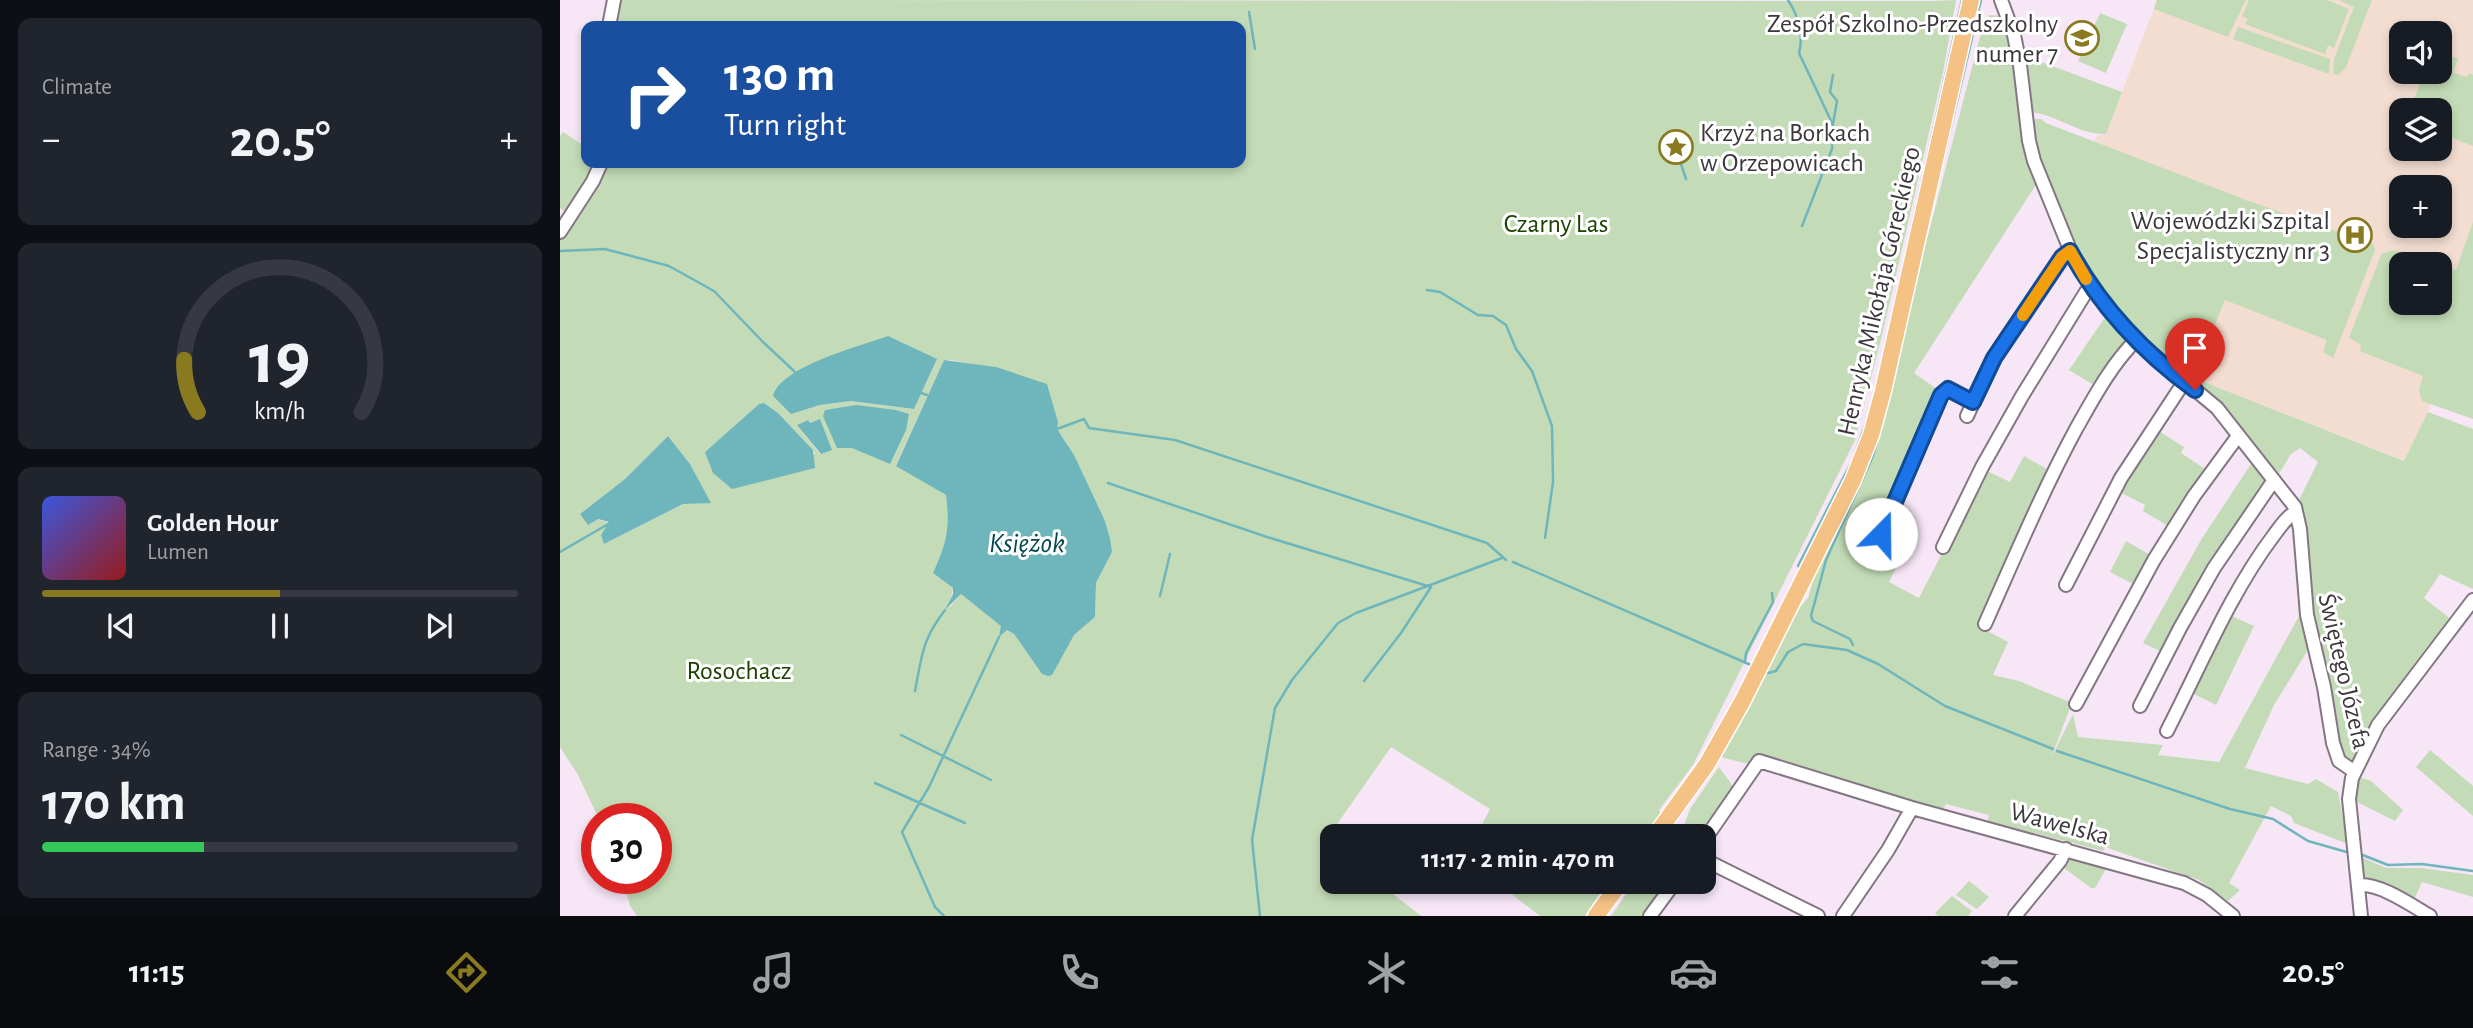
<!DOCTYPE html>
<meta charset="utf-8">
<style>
:root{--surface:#171b24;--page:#20242c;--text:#f1f3f6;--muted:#9ea1a6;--line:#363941;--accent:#8a7a1f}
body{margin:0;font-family:"Alegreya Sans",sans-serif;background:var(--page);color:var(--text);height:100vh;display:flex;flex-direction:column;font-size:26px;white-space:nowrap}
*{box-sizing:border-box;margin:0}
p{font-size:23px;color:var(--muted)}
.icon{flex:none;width:38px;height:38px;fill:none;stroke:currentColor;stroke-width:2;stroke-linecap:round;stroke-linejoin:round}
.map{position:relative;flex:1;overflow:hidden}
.side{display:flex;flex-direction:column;gap:18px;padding:18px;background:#0d0f14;width:560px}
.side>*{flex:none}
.guide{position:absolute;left:21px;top:21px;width:665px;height:147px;border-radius:14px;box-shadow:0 4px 10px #0003;background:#1a4fa0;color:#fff;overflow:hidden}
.tools{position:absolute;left:1829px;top:21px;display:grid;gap:14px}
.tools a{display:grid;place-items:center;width:63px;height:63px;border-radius:14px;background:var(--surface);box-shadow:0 4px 10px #0003;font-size:35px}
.speed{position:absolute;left:21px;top:803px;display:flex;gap:14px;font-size:35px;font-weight:700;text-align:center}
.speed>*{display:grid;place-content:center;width:91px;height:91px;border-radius:50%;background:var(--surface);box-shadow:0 4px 10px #0003;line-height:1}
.speed .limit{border:10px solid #d22;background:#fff;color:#111}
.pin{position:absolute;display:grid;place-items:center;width:60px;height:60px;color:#fff;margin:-72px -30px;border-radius:50% 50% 50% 0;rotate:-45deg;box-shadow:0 0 7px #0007}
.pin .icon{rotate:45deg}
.me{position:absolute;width:77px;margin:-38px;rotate:22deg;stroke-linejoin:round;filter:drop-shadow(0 0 5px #0008)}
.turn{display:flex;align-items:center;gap:24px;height:147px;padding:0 28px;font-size:32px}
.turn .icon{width:91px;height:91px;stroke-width:2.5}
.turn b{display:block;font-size:49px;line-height:60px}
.big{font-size:52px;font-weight:700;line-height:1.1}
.side .card{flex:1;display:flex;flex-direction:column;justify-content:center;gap:10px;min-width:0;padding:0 24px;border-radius:14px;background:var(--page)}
.side .dial{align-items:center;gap:0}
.dial svg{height:182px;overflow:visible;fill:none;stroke:var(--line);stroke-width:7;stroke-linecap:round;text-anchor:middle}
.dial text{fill:var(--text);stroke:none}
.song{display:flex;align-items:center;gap:21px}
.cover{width:84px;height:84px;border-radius:10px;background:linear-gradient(135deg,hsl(230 70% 55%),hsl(0 70% 35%))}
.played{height:7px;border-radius:4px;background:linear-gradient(90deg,var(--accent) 50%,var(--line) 50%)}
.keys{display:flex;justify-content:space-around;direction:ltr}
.heat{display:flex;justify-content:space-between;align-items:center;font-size:38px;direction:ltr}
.charge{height:10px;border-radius:5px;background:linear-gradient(90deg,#34c759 34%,var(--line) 0)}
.trip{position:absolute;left:760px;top:824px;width:396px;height:70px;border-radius:14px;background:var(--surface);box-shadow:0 4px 10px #0003;font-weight:700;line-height:70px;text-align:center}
.tabs{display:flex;height:112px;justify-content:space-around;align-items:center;background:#090b0e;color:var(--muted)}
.tabs .icon{width:49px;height:49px}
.tabs .selected{color:var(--accent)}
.tabs b{font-size:32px;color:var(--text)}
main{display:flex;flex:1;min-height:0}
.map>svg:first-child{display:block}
</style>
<main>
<section class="side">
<div class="card"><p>Climate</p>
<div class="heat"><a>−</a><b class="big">20.5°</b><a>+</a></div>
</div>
<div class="card dial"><svg viewBox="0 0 100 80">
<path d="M14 69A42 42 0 1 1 86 69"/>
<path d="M14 69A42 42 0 0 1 8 46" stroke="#8a7a1f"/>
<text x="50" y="56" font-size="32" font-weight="700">19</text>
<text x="50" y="72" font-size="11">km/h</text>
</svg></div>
<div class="card">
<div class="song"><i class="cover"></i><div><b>Golden Hour</b><p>Lumen</p></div></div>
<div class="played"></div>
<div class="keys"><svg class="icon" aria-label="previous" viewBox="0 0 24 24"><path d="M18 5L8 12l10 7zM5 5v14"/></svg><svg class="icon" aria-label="pause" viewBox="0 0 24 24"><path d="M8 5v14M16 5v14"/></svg><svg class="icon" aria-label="next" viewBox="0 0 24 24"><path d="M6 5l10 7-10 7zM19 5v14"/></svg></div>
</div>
<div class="card"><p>Range · 34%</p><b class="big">170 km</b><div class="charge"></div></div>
</section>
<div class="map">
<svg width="1913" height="916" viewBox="0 0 1913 916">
<rect width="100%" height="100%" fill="#f6e6f6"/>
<!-- medical -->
<path fill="#f3ddd0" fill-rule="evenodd" d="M1597,0H1913V302L1868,412L1845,461L1634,378L1629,359L1689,201L1534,142L1537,136L1546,134ZM1841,33H1880V72H1841ZM1841,110H1880V149H1841ZM1841,187H1880V226H1841ZM1841,264H1880V303H1841Z"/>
<!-- green -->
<path fill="#c3dcb7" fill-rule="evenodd" d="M57,0L1376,1L1396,0L1383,72L1322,335L1295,440L1133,765L1099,810L1101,814L1085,836H916L930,809L831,747L766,840L772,846V882H818L861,916H77L70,906L63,879L96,878V819H39L18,775L0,747V237L42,163H681V26H51ZM377,359L354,409L291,401L260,405L231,414ZM384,360C402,360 418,367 436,367L505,440L545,521L552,552L536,583L535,617L514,635L482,674L454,634L447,630L440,636L442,626L401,594L389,608L393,588L373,573C387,542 390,529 386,495L336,465ZM204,403L218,413L253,450L255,454L145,452L199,404ZM248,420L249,423L260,420V454L237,425ZM108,436L130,464L150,502L123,504L44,544L41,535L50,523L20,514L65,479Z
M1597,0H1686L1668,37L1594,9Z
M1689,0H1767L1789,9L1774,48L1768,45L1765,54L1685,24L1688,19L1682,16Z
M1779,0H1812L1786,67L1779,75L1773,74L1774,59L1794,7Z
M1540,13L1567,24L1546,73L1518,61Z
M1429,15L1443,16L1454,58L1468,164L1477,183L1354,373L1381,392L1323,537L1341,558L1329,582L1359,598L1425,470L1450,482L1464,456L1490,471L1418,626L1448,642L1433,675L1459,681L1512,703L1491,758L1513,714L1518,737L1603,745L1598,755L1659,762L1739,616L1744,614L1751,645L1714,705L1685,768L1748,784L1756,779L1778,792L1788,844L1734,823L1731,816L1711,806L1669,883L1680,890L1668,901L1639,880L1545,847L1543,851L1428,821L1429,815L1386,804L1382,811L1160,757L1232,616L1248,598L1257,567L1321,415L1421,33Z
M1678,27L1770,59L1769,74L1673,39Z
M1880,52L1898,59L1893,73L1907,77L1909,73L1913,75V146L1880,133V110H1850L1865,72H1880Z
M1465,56L1562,92L1546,134C1520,135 1499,116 1472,112Z
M1471,119H1481L1486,123L1689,201L1813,244L1815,250L1773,358L1763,352L1767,340L1665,300L1639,365L1629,360L1634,378L1844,461L1868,412L1913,429V589L1880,574L1864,598L1892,620L1868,646L1814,719L1795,759L1787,760L1781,757L1754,628L1745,560L1749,559L1750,551L1744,549L1737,504L1758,462L1740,448L1731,454L1717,477L1572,332L1547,303L1509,244L1474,146Z
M3,132L26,147V163H36L7,213L0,208V136Z
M1913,222V419L1862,401L1859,390L1863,376L1800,351L1801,345L1789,338L1821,255C1836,243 1862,259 1878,264H1841V303H1880V265L1896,270Z
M1548,313L1571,339L1537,387L1509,370Z
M1597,430L1624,447L1621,453L1648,471L1610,527L1583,511L1585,505L1558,491Z
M1693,461L1710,480L1602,655L1600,651L1583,643L1641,540Z
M1566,541L1592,556L1577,586L1550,572Z
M1670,615L1694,626L1656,705L1632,693Z
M1870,750L1913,786V816L1856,767Z
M1159,767L1175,789L1140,836H1130L1122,831L1130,809Z
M1799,777L1811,781L1843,810L1835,821L1797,802L1794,796Z
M1506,857L1546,869L1535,888H1531L1504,868L1487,886Z
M1803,858L1826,868H1861L1913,875V897L1862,882L1853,902L1803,876Z
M1409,881L1429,897L1417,909L1396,895Z
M936,882H1047L1025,916H980Z
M1075,882H1111L1095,903L1082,916H1051Z
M1392,896L1412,911L1408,916H1378L1375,913Z"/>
<!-- water -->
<path fill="#6eb5bc" d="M328,336L377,359L354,409L291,401L260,405L231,414L213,396C221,366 301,346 328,336Z
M384,360L436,367L487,384L498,422L497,429L514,455L545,521L550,539L552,552L536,583L535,617L514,635L492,675L488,676L482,674L454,634L447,630L439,637L441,626L401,594L385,610L393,594V588L373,573C387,542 390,529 386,495L336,466Z
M204,403L218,413L253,450L255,468L172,489L153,473L145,452L199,404Z
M296,405L336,410L349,414L346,430L330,464L292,448H277L263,416L265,410Z
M260,419L272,450L261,454L237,425L248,420L250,423Z
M108,436L130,464L151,503L123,504L44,544L41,535L49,522L38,519L28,525L20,514L65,479Z"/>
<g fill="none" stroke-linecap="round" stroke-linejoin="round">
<!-- stream -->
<path stroke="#6eb5bc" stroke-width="2.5" d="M1228,0C1238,15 1244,35 1239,53L1273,125L1272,149L1242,226
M689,12L695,49
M1273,124L1277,101L1270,92L1273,75
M1118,155L1126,179
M1371,211L1421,0
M0,251L45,249L109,266L154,291L203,342L235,372
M867,290L880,292L918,315L933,316L946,325L956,349L972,371L992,426L993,482L985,538
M1318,379L1402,0
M361,393L367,395
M497,429L524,419L529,428L615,440L927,543L946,560
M1295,453L1306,423
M548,483L707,537L871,587L841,633L804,681
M0,552L50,523
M953,562L1191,665
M1240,567L1238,566L1293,459
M600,596L610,554
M1293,645L1290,639L1253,621L1251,616L1266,560L1313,456L1331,392
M1185,663L1186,653L1213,602L1212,593
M1208,673L1216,671L1228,652L1243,644L1287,650L1318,664L1385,706L1493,749
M355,691C362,655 362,640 385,610
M341,735L431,780
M1497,751L1670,809L1713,819L1748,841L1790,853
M315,783L405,823
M1800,854L1828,865L1862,864L1913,871
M384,916L375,907L342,832L369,787L439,637
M700,916L692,840L715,708L732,680L778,623L796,613L942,558"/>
<!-- minor casing -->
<g stroke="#847684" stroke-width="16">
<path id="minor" d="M1441,0L1454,35L1460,65L1469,141L1474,161L1513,257L1535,292L1573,338L1657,408L1735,507L1740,529L1747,615L1764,687L1773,743L1779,761L1795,772
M49,26L54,0
M0,232L33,181L41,163
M1407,416L1434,358L1502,257L1510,251
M1321,534L1381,395L1388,389L1413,402
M1383,547L1422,467L1462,396L1526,292L1532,287
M1506,585L1561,478L1624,382
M1425,624C1454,559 1482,492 1516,429C1533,399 1551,365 1576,340
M1516,704L1594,560L1634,496L1678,436
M1580,706L1620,628L1654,568L1714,480
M1607,731C1640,667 1670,593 1714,535C1721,526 1726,517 1736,512
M1143,842L1199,761L1352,808
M1143,859L1258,916
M1798,885C1820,883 1851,905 1870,916
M1090,916L1115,882
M1283,916L1328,850L1352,808L1624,883L1647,895L1673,916
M1455,916L1500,861L1506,849
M1801,916L1789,799L1792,778L1818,725L1913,600"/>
</g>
<!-- major casing -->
<g stroke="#fff" stroke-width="19">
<path id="major" d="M1095,836L1147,764L1182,702L1293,480L1311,435L1323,391L1411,0
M1036,916L1061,882"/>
</g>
<!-- minor -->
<use href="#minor" stroke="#fff" stroke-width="12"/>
<!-- major -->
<use href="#major" stroke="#f4c285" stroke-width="16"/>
</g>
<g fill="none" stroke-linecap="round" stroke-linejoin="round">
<!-- route casing -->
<g stroke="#114b97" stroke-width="18">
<path id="route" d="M1321,534L1381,395L1388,389L1413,402L1434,358L1502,257L1510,251C1540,306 1584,353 1635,390"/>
</g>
<!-- route -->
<use href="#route" stroke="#1a73e8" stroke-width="12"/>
<!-- slow -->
<path stroke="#f59e0b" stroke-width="12" d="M1463,315L1502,257L1510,251L1526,279"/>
</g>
<!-- icons -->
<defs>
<g id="school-ring" transform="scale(1.75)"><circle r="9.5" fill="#fff" stroke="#8a7a1f" stroke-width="1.5"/><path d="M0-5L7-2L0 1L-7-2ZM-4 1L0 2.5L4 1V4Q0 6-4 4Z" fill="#8a7a1f"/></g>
<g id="sight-ring" transform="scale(1.75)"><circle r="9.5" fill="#fff" stroke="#8a7a1f" stroke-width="1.5"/><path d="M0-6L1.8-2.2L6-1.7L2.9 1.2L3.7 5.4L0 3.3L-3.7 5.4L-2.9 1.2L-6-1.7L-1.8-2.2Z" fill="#8a7a1f"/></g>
<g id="hospital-ring" transform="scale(1.75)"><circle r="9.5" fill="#fff" stroke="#8a7a1f" stroke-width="1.5"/><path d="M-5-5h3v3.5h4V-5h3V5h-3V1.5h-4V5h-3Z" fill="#8a7a1f"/></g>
</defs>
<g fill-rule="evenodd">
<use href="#school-ring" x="1522" y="38"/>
<use href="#sight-ring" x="1116" y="147"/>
<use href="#hospital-ring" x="1795" y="235"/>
</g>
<g text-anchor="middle" stroke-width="6" stroke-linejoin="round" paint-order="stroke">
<!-- poi labels -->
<g font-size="26" fill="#3d373d" stroke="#fff" text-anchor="end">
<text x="1498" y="32">Zespół Szkolno-Przedszkolny<tspan x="1498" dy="30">numer 7</tspan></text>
<text x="1140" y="141" text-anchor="start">Krzyż na Borkach<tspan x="1140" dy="30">w Orzepowicach</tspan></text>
<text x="1770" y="229">Wojewódzki Szpital<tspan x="1770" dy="30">Specjalistyczny nr 3</tspan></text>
</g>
<!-- park labels -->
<g font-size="26" fill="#1b4200" stroke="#fff">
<text x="996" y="232">Czarny Las</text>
<text x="179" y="679">Rosochacz</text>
</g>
<!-- street labels -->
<g font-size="26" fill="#3d373d" stroke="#fff">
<text transform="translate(1318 291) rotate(-77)" y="9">Henryka Mikołaja Góreckiego</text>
<text transform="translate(1785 671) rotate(77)" y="9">Świętego Józefa</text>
<text transform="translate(1500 823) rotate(15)" y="9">Wawelska</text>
</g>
<!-- water labels -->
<g font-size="28" font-style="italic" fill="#03484e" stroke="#fff">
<text x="467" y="552">Księżok</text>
</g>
</g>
</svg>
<div class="tools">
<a><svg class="icon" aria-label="sound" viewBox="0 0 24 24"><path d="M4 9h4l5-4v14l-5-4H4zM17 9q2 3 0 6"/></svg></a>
<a><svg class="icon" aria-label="layers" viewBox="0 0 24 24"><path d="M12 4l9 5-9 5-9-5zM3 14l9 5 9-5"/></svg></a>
<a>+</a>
<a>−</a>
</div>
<div class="speed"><div class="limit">30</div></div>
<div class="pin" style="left:1635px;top:390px;background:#d93025"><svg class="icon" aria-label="arrive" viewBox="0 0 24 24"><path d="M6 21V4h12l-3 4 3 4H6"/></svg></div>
<svg class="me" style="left:1321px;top:534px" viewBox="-20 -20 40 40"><circle r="19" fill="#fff"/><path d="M0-13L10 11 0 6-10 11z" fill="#1a73e8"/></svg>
<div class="trip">11:17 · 2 min · 470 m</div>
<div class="guide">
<div class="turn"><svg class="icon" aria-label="right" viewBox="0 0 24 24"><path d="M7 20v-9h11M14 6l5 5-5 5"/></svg><div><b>130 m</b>Turn right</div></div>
</div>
</div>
</main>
<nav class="tabs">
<b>11:15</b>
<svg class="icon selected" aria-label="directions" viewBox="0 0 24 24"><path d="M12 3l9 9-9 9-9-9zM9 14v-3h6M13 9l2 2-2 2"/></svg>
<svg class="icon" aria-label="music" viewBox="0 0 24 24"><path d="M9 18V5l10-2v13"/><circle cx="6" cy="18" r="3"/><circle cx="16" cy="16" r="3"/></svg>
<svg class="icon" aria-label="phone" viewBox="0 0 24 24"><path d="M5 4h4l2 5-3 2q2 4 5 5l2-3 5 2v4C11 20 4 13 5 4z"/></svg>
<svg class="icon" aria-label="climate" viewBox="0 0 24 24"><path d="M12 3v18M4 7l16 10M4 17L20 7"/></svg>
<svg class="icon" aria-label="car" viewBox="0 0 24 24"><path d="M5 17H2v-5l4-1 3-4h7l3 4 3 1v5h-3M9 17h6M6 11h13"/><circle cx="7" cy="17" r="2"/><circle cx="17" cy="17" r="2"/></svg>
<svg class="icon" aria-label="filters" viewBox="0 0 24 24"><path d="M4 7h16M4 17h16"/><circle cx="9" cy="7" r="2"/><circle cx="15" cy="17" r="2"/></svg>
<b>20.5°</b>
</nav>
